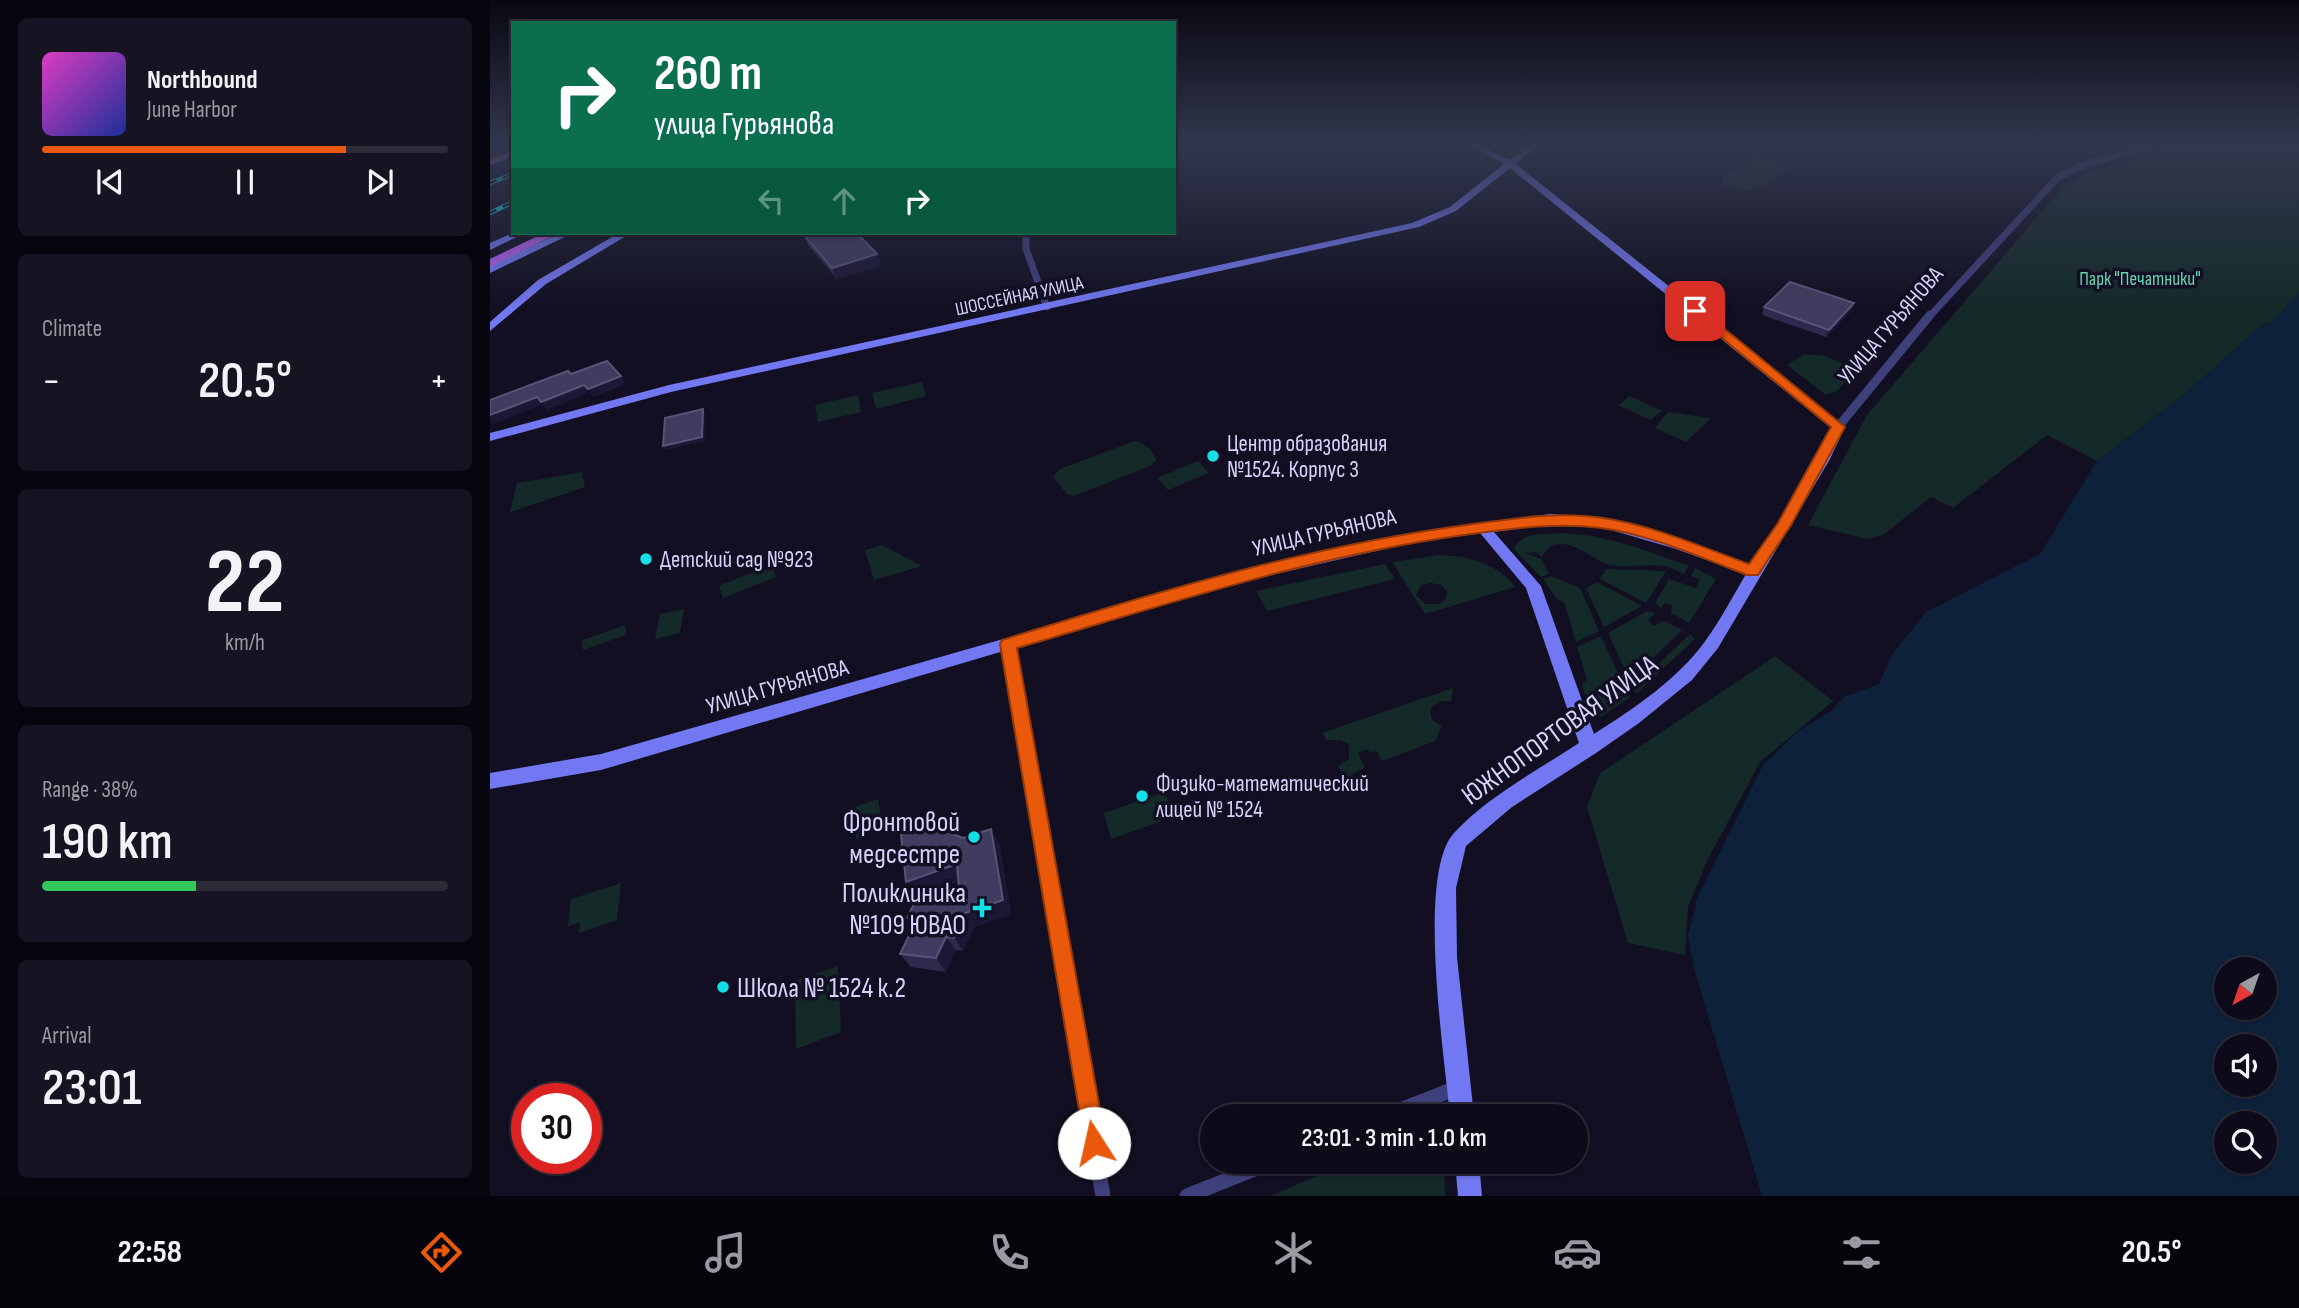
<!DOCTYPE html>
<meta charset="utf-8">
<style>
:root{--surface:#0d0b19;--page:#161422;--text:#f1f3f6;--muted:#9a9ba2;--line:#2d2b38;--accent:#ea580c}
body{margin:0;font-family:"Sofia Sans Condensed",sans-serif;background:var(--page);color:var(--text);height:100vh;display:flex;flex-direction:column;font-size:26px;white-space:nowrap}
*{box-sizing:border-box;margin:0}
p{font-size:23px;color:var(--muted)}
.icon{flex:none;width:38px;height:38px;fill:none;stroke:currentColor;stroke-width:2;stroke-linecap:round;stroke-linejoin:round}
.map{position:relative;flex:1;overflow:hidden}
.sheet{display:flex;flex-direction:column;gap:18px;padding:18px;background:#07060e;width:490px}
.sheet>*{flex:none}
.banner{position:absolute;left:21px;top:21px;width:665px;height:214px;border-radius:0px;box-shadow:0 2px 5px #0004,0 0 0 2px var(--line);background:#0b6e4f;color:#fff;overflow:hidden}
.needle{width:46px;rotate:220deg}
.tools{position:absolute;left:1724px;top:957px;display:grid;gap:14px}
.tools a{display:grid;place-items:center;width:63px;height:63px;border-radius:50%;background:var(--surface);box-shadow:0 2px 5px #0004,0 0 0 2px var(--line);font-size:35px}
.speed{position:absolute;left:21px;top:1083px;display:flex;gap:14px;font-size:35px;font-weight:700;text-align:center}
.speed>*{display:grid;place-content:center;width:91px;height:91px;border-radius:50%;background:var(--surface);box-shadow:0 2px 5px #0004,0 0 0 2px var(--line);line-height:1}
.speed .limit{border:10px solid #d22;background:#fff;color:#111}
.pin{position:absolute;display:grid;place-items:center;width:60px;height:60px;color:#fff;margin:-30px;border-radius:14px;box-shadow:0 4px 10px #0006}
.me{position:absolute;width:77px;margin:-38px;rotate:350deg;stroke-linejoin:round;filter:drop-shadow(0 0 5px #0008)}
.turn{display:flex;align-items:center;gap:24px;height:147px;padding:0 28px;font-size:32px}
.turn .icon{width:91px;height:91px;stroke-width:2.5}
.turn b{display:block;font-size:49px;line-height:60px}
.lanes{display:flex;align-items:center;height:66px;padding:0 28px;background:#0003;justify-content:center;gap:35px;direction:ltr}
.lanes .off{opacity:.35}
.big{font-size:52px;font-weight:600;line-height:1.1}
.sheet .widget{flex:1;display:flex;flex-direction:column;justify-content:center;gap:10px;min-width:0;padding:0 24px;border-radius:10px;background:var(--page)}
.sheet .dial{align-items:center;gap:0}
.dial b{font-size:91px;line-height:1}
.song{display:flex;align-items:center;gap:21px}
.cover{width:84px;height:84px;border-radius:10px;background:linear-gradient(135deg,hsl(310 70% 55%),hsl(230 70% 35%))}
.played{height:7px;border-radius:4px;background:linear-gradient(90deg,var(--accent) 75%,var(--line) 75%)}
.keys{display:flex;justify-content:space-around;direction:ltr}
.heat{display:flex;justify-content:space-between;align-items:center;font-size:38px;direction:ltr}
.charge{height:10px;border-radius:5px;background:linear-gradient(90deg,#34c759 38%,var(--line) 0)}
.trip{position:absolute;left:710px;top:1104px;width:388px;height:70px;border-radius:35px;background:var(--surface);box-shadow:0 2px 5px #0004,0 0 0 2px var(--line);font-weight:600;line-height:70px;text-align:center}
.tab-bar{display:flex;height:112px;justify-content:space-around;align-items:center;background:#05040a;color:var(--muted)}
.tab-bar .icon{width:49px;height:49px}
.tab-bar .on{color:var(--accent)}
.tab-bar b{font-size:32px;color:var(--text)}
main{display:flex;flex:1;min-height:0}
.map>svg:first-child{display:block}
</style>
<main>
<section class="sheet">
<div class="widget">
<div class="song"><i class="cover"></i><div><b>Northbound</b><p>June Harbor</p></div></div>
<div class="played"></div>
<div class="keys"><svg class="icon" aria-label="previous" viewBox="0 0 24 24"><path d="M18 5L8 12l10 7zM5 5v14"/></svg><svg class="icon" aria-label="pause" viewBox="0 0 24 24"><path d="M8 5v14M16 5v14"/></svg><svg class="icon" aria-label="next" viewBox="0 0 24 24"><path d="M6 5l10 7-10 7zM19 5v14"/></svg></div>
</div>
<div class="widget"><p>Climate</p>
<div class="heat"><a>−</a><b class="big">20.5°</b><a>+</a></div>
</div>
<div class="widget dial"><b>22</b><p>km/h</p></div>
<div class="widget"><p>Range · 38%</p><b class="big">190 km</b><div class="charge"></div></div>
<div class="widget"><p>Arrival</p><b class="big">23:01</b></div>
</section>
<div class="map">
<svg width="1809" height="1196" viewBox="0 0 1809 1196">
<rect width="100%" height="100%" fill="#110f21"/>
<!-- green -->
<path fill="#132a28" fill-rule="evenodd" d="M1688,145H1809V292L1781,323L1773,324L1696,393L1607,461L1557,435L1463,508L1441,497L1393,535L1378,539L1318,525L1377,415L1567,194L1593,174Z
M1263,158L1285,161L1298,170C1277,184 1257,201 1232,183V178Z
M1314,354L1335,356L1367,369L1347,391L1336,395L1297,365Z
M432,382L436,396L386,409L382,393Z
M368,395L371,412L328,422L325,405Z
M1140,396L1172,411L1160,420L1128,405Z
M1178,412L1221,418L1196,442L1165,428Z
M645,441C654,442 665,452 666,461L660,466L584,496L577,494L563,477L570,469Z
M708,461L719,473L678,490L667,478Z
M92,472L95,487L20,512L27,483Z
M1075,533C1119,536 1158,551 1199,566L1194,574C1188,571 1181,567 1174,566C1158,563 1126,570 1114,563C1099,556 1066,528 1052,557L1046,552L1035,553L1052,559L1059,574L1051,577L1024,549C1031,531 1058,534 1075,533Z
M392,545L432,566L384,580L375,550Z
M949,555C978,556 1007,563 1025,587L935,614L902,562ZM941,583L951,585L957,591L956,598L950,604H936L926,595L931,585Z
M895,564L905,579L777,611L766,591Z
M281,565L286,577L233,598L229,586Z
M1205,568L1226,579L1199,623L1181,613L1182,605L1175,603L1171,608L1165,603L1179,579L1206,588L1210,579L1201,576Z
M1116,569L1173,571H1176L1156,603L1110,579Z
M1061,576L1090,588L1109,631L1086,642L1074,602L1067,599L1053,579Z
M1107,582L1152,606L1114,627L1096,588Z
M194,609L190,633L165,639L170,614Z
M1157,611L1166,613L1158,620L1164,626L1174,621L1192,630L1140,681L1118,633Z
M135,625L136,635L93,650L92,640Z
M1200,634L1205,639L1146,694L1143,688Z
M1111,636L1139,698L1111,717L1099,709L1092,685L1097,680L1087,647Z
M1285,656L1343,701L1270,762L1217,861L1198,907L1195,955L1138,943L1097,807L1110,773Z
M963,688L961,701H951L940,709L942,720L952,726L945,741L892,761L887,751L880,753L877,749L868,753L875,768L863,773L860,793L848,766L859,759V745L851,740H836L832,733Z
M675,792L683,817L621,839L614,813Z
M388,799L393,829L366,839L362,808Z
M131,883L127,920L89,933L90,922L78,926L81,899Z
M348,966L351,1032L306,1049L305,981Z
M858,1162H954L955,1196H781Z"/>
<!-- water -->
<path fill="#0e213b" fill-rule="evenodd" d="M1809,292V1196H1272L1204,969L1198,935L1208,896L1273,765L1307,732L1341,711L1354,697L1389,684L1402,655L1436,612L1550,554L1607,461L1696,393L1773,324L1781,323ZM1736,970H1774V1008H1736ZM1736,1046H1774V1085H1736ZM1736,1124H1774V1162H1736Z"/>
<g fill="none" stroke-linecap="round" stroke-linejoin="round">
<!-- street-far3 -->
<path stroke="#3e407c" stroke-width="7" d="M536,233V249L557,307
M1439,317L1568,177L1596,164L1664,145"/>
<!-- street-far2 -->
<path stroke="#3e407c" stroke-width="9" d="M1348,427L1440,315"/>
<!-- street-far1 -->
<path stroke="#3e407c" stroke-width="11" d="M518,644L549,825"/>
<!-- street -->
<path stroke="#3e407c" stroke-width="15" d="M549,824L613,1196
M895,1116L969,1087
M697,1196L782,1162"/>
<!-- secondary -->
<path fill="#7278f2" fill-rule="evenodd" d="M980,145H990L1020,160L1039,145H1048L1026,164L1355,427L1340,459L1228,648L1202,680L1149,723L1106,753L1022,807L976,846L966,888L967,957L984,1116H960C955,1059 926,874 964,833C997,797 1048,770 1089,743L1036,588L990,533L921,543L737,585L111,770L0,789V773L111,754L737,575L921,533L1060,514L1114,518L1193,540L1262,565L1326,459L1341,428L1020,168L966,211L929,227L181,392L0,441V433L179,385L922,223L960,207L1014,164ZM1060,524L1114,528L1183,548L1256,574C1243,596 1231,619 1216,640C1188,679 1145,708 1104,734L1051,586L1004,532Z
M23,233H35L0,250V243Z
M70,233H83L0,273V266Z
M129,233H141L56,284L0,331V322L48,280Z
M965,1162H989L992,1196H968Z"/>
<!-- primary -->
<path fill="#b364f1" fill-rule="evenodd" d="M23,151V157L0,165V159Z
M54,233H69L0,267V259Z"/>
<!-- rail casing -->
<g stroke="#14dfe6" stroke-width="4.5">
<path id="rail" d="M0,183L23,174
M0,213L23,202"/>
</g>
<!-- rail -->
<use href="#rail" stroke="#110f21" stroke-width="2.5" stroke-dasharray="7" stroke-linecap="butt"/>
</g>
<!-- wall -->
<path fill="#2f2a4d" d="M313,234L391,265L347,279L318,245Z
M1364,303L1362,310L1336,337L1272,315L1274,307Z
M448,823L453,830L473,838L509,843L521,914L484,927L473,951L466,950L456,972L421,967L410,954L423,926L417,918L436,901L469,889V881L426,896L416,882Z"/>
<!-- shaded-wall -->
<path fill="#1b1734" d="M387,254L391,265L347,279L342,268Z
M1364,303L1362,310L1336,337L1339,330Z
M131,376L136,384L103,397L98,389Z
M94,385L99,393L57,410L51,402Z
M47,397L52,405L2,424L0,421V415Z
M213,409L215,413V441L176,450L173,446Z
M501,829L509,843L521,914L484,927L473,951L464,938L475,913Z
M467,864L476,879L426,896L416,882Z
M456,937L466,950L456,972L446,958Z"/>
<!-- building -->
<path fill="#403c60" stroke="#585478" stroke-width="2" d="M318,233H367L387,254L342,268L313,234Z
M1300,282L1364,303L1339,330L1274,307Z
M117,361L131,376L98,389L94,385L51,402L47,397L0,415V400L78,371L81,374Z
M213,409L212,437L173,446L175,418Z
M448,823L449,829L473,838L501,829L513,900L475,913L464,938L456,937L446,958L410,954L427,919L417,918L426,900L436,901L469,889L467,864L416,882L411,835Z"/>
<!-- sky -->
<linearGradient id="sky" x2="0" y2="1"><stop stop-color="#090812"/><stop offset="0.46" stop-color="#32374e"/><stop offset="1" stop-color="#32374e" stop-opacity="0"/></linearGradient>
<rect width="1809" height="312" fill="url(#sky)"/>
<!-- route -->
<path fill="#ea580c" stroke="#983908" stroke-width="2" d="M1201,308H1209L1355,427L1301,525L1268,575H1257C1212,558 1159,534 1111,528C1065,522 1020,529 974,535C822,556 675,605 527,648L616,1143L613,1151L604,1155L596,1151L510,644L512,640C663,593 819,546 976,525C1021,519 1066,511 1113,518C1162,525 1212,547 1259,564L1288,523L1341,427L1201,313Z"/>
<!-- markers -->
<g fill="#14dfe6" stroke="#110f21" stroke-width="2.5">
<circle cx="723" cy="456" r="7"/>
<circle cx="156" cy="559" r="7"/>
<circle cx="652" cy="796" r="7"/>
<circle cx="484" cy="837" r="7"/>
<path d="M488.5 897.5h7v7h7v7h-7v7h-7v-7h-7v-7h7z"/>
<circle cx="233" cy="987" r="7"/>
</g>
<g text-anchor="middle" stroke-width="7" stroke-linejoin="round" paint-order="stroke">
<!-- far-park labels -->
<g font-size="19" fill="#66d4b1" stroke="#110f21">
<text x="1650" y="285">Парк "Печатники"</text>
</g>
<!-- far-street labels -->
<g font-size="19" fill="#d5d3fb" stroke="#110f21">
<text transform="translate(529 295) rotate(-12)" y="7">ШОССЕЙНАЯ УЛИЦА</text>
</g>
<!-- street labels -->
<g font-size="23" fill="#d5d3fb" stroke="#110f21">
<text transform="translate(1400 325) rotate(-49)" y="8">УЛИЦА ГУРЬЯНОВА</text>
<text transform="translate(834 532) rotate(-13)" y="8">УЛИЦА ГУРЬЯНОВА</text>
<text transform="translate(287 686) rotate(-16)" y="8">УЛИЦА ГУРЬЯНОВА</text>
</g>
<!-- poi labels -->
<g font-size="23" fill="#d5d3fb" stroke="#110f21" text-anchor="start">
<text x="737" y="451">Центр образования<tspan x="737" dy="26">№1524. Корпус 3</tspan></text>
<text x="170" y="567">Детский сад №923</text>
<text x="666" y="791">Физико-математический<tspan x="666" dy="26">лицей № 1524</tspan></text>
</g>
<!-- near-street labels -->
<g font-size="28" fill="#d5d3fb" stroke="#110f21">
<text transform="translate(1069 729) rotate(-36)" y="10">ЮЖНОПОРТОВАЯ УЛИЦА</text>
</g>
<!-- near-poi labels -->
<g font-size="28" fill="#d5d3fb" stroke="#110f21" text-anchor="end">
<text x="470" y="831">Фронтовой<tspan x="470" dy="32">медсестре</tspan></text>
<text x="476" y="902">Поликлиника<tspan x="476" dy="32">№109 ЮВАО</tspan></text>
<text x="247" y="997" text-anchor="start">Школа № 1524 к.2</text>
</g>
</g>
</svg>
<div class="tools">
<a><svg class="needle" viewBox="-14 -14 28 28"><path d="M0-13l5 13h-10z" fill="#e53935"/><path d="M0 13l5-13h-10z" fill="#9a9ba2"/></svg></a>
<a><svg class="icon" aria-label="sound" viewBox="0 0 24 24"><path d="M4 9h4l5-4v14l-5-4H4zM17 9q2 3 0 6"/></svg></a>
<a><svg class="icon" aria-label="search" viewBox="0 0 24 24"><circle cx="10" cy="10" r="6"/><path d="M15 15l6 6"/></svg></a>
</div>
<div class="speed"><div class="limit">30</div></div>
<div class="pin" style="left:1205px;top:311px;background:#d93025"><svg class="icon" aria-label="arrive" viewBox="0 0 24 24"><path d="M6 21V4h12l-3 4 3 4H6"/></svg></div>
<svg class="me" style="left:604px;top:1143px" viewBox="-20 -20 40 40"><circle r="19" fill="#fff"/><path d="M0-13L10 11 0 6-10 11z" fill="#ea580c"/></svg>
<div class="trip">23:01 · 3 min · 1.0 km</div>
<div class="banner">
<div class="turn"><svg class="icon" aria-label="right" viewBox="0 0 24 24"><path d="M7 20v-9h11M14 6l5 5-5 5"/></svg><div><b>260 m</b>улица Гурьянова</div></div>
<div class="lanes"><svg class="icon off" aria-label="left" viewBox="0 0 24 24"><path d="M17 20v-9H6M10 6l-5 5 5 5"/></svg><svg class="icon off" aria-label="ahead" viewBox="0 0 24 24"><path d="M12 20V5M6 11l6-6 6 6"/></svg><svg class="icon" aria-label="right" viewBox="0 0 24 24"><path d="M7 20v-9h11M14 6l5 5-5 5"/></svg></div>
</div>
</div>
</main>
<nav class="tab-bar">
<b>22:58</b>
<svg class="icon on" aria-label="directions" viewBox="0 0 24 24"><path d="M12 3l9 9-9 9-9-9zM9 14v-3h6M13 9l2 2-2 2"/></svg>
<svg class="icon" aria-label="music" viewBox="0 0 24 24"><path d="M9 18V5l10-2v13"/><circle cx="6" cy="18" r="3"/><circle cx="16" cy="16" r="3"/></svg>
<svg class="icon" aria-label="phone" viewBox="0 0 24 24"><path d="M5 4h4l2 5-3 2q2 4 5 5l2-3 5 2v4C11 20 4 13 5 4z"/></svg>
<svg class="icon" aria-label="climate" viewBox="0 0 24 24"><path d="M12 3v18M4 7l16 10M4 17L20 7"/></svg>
<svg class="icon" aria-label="car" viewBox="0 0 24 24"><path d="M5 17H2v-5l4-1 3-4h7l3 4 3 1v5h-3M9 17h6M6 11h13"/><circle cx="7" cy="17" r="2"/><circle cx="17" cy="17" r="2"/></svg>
<svg class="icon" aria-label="filters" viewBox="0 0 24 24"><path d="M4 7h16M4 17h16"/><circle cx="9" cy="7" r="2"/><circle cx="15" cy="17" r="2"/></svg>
<b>20.5°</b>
</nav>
